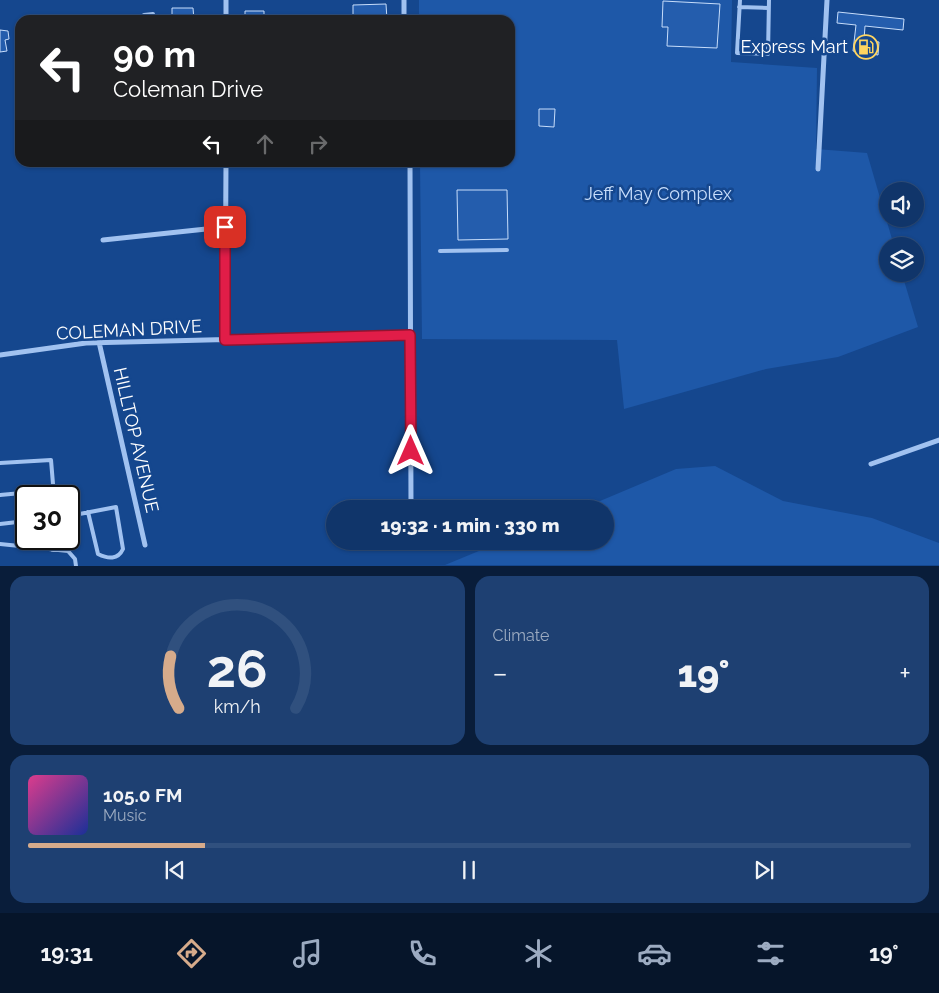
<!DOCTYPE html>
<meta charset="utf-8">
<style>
:root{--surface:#10356a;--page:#1e4072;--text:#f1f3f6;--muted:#9cabc1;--line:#30507e;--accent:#d6ab8b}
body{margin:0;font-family:Raleway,sans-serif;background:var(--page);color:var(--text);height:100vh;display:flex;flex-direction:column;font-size:19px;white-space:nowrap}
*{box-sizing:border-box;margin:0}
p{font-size:16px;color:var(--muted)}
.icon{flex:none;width:28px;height:28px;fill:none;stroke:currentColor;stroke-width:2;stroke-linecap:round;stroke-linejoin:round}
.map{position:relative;height:566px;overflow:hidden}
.side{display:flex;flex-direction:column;gap:10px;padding:10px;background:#091d3a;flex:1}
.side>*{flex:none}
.hud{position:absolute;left:15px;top:15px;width:500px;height:152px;border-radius:15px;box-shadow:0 1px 4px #0004,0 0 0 1px var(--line);background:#202124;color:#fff;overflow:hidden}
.buttons{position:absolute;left:879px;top:182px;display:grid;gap:10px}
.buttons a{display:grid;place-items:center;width:45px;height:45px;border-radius:50%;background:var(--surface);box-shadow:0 1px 4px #0004,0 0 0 1px var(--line);font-size:25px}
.speed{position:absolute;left:15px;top:485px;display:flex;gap:10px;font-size:25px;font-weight:700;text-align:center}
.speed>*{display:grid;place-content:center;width:65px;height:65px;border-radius:50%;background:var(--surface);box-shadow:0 1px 4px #0004,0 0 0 1px var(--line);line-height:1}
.speed .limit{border:2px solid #111;border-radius:8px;background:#fff;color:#111}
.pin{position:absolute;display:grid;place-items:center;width:42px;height:42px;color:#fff;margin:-21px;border-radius:10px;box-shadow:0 2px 8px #0006}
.me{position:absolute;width:55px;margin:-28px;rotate:0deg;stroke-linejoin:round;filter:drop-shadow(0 0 4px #0008)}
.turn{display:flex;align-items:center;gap:18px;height:105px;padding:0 15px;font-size:22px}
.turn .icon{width:65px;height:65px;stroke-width:2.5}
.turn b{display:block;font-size:35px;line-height:42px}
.lanes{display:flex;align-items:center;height:48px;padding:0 15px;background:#0003;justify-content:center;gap:25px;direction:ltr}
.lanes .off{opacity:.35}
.big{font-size:38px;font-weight:800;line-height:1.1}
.side .widget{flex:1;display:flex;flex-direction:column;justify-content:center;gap:8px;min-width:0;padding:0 18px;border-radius:15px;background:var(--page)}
.side .dial{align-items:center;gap:0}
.dial svg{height:130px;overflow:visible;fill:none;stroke:var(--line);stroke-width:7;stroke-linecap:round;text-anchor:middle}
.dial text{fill:var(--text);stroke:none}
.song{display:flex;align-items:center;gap:15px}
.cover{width:60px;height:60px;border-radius:8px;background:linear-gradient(135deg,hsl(330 70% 55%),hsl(230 70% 35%))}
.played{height:5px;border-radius:2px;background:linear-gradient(90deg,var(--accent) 20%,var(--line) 20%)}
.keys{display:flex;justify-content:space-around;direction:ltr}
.heat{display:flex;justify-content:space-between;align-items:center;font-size:28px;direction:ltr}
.side .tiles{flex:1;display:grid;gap:10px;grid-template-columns:1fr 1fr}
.widget:last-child{grid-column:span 2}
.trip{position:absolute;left:326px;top:500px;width:288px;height:50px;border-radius:25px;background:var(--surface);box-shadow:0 1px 4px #0004,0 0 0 1px var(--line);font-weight:800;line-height:50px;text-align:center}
.menu{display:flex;height:80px;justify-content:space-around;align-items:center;background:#06152a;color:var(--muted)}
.menu .icon{width:35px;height:35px}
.menu .current{color:var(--accent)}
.menu b{font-size:22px;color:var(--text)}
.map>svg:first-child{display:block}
</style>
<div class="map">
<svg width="939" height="566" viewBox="0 0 939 566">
<rect width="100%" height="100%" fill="#15478e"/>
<!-- green -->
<path fill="#1e58a8" d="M419,0H732L731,62L817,68L816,149L867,153L894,246H888V274H902L918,327L838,357L766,369L624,409L617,340L422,339L420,163L510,162V20H419Z
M715,466L783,501L872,518L939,543V565H445L503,541H605V509H581L676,469Z"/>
<!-- building -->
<path fill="#245dad" stroke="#c7ddfb" d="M663,1L720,4L717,48L667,46L668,27H662Z
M386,4L387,20H353V5Z
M172,8H193L194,20H172Z
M245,11H264V20H249V17H245Z
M838,12L904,19L903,30L865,26L864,40L879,42L878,55L853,51L856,25L837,23Z
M0,30L8,31L9,39L5,40L7,51L0,52Z
M539,109H555L554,127L539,126Z
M457,190H507L508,239L458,240Z"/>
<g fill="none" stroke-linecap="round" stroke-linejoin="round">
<!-- service -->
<path stroke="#a1c2f0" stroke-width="4" d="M740,0L737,53L768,54L769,0
M739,7L768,8
M139,20L144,15L153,14
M440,251L507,250
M0,463L51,460L54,496
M0,495L54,490
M69,516L116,507L123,549C118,560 108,559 98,554L88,512
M0,524L26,521
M0,544L68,551L75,559L76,566
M52,550L54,539"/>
<!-- minor -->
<path stroke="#a1c2f0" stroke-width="5" d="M226,0V20
M404,0V20
M410,162L411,509
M818,169L827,0
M103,240L225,227
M225,340L226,162
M99,342L145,545
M0,355L86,343L410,335
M871,464L939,440"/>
</g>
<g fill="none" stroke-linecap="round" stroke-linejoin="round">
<!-- route casing -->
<g stroke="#92132f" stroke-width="12">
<path id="route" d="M225,227V340L410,335L411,451"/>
</g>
<!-- route -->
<use href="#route" stroke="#e11d48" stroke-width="9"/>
</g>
<!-- icons -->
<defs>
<g id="fuel-ring" transform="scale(1.25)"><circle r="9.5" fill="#15478e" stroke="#ffd560" stroke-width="1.5"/><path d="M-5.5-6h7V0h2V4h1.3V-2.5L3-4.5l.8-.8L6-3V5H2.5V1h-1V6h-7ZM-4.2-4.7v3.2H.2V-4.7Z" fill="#ffd560"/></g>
</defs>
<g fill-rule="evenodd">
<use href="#fuel-ring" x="866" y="47"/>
</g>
<g text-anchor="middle" stroke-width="5" stroke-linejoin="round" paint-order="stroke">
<!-- poi labels -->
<g font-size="18" fill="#fff" stroke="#15478e" text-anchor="end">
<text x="848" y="53">Express Mart</text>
</g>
<!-- park labels -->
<g font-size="18" fill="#c7ddfb" stroke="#15478e">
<text x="658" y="200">Jeff May Complex</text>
</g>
<!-- street labels -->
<g font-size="18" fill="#fff" stroke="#15478e">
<text transform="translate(129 330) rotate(-3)" y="6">COLEMAN DRIVE</text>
<text transform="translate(136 440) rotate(77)" y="6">HILLTOP AVENUE</text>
</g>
</g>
</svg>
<div class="buttons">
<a><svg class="icon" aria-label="sound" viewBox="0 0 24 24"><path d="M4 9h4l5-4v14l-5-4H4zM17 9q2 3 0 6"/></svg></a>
<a><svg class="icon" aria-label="layers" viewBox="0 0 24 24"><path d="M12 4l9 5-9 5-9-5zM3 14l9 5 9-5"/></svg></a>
</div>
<div class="speed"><div class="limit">30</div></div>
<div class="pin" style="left:225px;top:227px;background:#d93025"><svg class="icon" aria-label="arrive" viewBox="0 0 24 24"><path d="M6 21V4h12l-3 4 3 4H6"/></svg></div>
<svg class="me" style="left:411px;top:451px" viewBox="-20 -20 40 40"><path d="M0-17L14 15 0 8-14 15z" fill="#e11d48" stroke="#fff" stroke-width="4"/></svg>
<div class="trip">19:32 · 1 min · 330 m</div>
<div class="hud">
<div class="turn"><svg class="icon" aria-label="left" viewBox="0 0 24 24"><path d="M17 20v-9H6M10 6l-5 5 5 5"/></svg><div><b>90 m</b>Coleman Drive</div></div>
<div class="lanes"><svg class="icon" aria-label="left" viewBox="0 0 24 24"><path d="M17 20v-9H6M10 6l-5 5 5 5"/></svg><svg class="icon off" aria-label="ahead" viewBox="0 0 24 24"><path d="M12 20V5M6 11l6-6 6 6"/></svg><svg class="icon off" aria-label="right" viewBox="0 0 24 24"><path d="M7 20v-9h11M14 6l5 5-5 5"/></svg></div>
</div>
</div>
<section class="side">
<div class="tiles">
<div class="widget dial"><svg viewBox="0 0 100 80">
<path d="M14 69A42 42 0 1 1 86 69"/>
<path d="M14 69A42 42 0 0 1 9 37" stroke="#d6ab8b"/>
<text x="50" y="56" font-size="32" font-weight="700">26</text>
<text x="50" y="72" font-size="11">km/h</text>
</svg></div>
<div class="widget"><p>Climate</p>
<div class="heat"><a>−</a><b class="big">19°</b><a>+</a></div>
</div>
<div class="widget">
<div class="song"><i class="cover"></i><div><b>105.0 FM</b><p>Music</p></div></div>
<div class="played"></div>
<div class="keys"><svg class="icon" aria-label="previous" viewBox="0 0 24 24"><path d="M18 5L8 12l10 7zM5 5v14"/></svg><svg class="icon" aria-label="pause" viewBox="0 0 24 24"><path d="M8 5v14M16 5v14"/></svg><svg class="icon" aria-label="next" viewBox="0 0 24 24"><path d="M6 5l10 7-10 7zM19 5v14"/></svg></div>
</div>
</div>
</section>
<nav class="menu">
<b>19:31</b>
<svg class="icon current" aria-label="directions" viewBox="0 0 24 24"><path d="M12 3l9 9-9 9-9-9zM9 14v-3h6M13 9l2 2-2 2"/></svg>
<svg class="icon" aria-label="music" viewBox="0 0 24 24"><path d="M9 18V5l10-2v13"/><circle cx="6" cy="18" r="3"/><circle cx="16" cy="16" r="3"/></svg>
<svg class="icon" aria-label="phone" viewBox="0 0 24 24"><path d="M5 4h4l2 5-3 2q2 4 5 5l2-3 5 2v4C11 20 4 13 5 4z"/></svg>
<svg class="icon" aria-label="climate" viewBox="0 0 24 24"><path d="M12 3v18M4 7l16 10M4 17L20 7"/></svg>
<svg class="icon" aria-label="car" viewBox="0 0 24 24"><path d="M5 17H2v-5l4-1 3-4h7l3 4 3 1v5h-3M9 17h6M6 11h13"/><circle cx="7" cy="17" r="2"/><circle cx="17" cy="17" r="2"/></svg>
<svg class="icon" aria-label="filters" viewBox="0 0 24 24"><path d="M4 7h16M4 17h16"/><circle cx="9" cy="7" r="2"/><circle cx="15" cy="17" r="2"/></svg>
<b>19°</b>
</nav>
